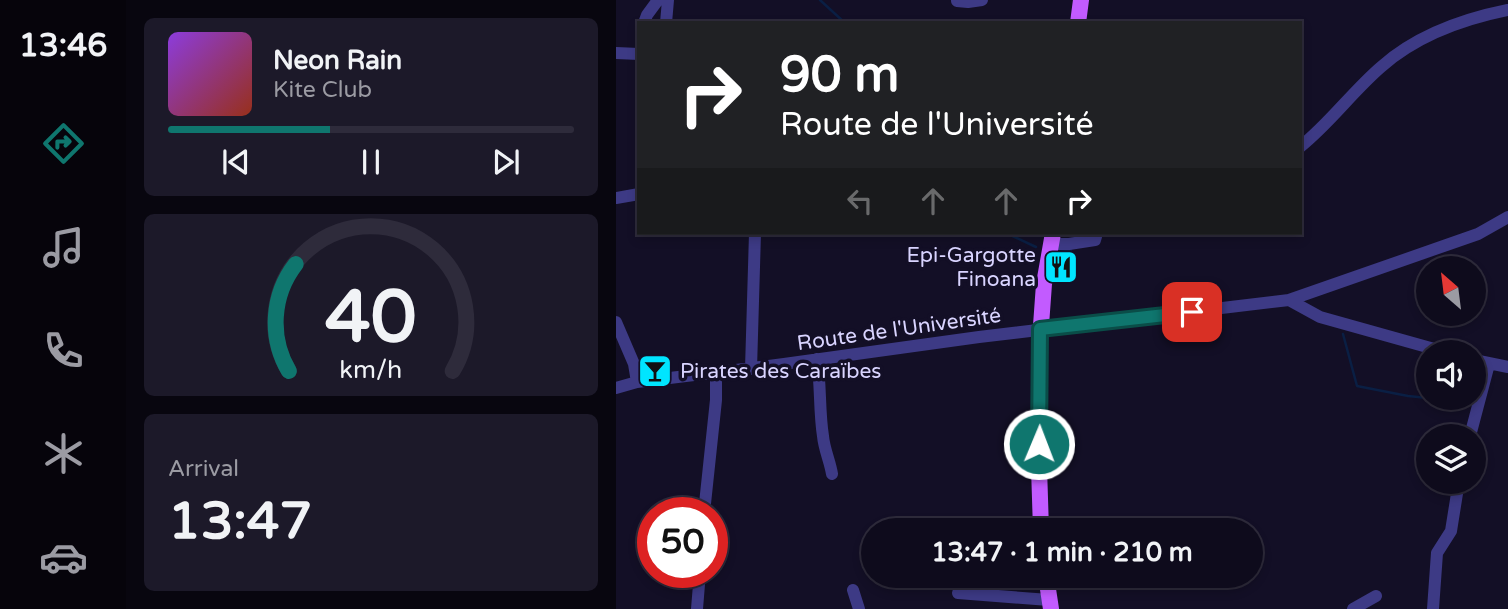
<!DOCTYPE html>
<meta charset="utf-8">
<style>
:root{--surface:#0e0b1c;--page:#1c1929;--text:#f1f3f6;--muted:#9b9ba3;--line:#2e2b3b;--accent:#0f766e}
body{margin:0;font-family:"Varela Round",sans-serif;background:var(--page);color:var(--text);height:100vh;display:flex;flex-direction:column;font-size:26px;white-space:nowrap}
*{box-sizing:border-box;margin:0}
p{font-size:23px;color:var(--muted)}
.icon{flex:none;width:38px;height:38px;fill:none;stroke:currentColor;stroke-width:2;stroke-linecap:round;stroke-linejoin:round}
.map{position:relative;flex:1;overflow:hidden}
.details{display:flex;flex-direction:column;gap:18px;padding:18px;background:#08060f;width:490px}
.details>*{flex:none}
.top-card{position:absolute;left:21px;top:21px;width:665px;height:214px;border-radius:0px;box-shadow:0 4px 10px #0003,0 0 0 2px var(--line);background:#202124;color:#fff;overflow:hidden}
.needle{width:46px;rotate:332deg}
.controls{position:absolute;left:800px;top:256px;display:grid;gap:14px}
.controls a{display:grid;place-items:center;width:70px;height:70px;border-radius:50%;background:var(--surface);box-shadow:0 4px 10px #0003,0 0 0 2px var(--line);font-size:35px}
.speed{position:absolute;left:21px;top:497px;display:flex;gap:14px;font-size:35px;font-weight:700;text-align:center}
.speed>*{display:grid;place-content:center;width:91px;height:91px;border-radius:50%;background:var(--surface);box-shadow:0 4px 10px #0003,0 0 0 2px var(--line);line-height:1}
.speed .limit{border:10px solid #d22;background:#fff;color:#111}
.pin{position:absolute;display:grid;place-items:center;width:60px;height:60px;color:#fff;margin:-30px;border-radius:14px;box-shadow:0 4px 10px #0006}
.me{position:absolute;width:77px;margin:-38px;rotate:1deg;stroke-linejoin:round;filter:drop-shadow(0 0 5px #0008)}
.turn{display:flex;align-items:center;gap:24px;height:147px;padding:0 28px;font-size:32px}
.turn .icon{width:91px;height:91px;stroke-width:2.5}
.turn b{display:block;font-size:49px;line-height:60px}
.lanes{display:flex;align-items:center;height:66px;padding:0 28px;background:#0003;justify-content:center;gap:35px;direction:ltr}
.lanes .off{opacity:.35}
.big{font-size:52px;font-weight:700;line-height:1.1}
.details .tile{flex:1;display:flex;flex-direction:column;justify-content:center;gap:10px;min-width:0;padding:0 24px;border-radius:10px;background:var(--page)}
.details .dial{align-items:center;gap:0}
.dial svg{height:182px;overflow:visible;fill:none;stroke:var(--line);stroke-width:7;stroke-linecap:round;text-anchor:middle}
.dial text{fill:var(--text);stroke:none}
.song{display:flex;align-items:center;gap:21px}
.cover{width:84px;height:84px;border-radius:10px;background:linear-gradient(135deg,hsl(270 70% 55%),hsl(10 70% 35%))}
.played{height:7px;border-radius:4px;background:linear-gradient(90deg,var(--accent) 40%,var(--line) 40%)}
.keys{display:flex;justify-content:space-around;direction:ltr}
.trip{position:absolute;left:245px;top:518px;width:402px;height:70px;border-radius:35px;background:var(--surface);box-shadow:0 4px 10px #0003,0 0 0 2px var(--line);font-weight:700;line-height:70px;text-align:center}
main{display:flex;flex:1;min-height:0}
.tabs{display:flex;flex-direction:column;width:126px;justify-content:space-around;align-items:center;background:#06040b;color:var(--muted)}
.tabs .icon{width:49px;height:49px}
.tabs .selected{color:var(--accent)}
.tabs b{font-size:32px;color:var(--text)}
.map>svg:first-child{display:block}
</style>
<main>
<nav class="tabs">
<b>13:46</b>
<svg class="icon selected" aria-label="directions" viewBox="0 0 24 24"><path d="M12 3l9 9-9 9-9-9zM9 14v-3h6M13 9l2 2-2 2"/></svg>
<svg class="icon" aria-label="music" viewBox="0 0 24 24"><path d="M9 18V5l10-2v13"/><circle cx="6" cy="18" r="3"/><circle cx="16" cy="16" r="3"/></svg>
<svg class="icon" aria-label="phone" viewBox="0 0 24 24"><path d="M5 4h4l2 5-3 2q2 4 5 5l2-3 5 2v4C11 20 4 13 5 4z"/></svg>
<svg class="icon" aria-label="climate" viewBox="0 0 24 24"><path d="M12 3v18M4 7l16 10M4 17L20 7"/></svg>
<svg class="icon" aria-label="car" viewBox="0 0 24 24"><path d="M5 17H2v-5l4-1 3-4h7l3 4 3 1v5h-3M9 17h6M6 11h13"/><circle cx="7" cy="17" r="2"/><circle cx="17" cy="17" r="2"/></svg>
</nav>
<section class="details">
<div class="tile">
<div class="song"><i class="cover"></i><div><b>Neon Rain</b><p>Kite Club</p></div></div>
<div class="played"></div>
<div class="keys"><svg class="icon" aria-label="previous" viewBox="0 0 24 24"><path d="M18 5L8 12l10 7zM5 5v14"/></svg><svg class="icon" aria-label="pause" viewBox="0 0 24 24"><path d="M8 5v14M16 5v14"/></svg><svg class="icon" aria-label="next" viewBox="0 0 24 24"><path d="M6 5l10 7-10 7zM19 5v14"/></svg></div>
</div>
<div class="tile dial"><svg viewBox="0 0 100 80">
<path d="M14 69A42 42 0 1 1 86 69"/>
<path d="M14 69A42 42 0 0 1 17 22" stroke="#0f766e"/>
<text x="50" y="56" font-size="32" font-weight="700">40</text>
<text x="50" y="72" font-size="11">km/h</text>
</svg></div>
<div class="tile"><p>Arrival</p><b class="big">13:47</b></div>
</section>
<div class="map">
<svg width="892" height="609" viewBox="0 0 892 609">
<rect width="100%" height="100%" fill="#130f26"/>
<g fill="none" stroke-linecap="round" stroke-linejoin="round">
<!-- stream -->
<path stroke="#0a1f44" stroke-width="2.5" d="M204,0L229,23
M390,233L420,247
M445,252L455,250
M727,334L741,386L792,396L842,401"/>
<!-- minor -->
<path stroke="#3d3a85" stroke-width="12" d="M341,1L352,2L366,0
M28,23L31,15L42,0
M50,23L52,0
M0,53L23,54
M684,147C714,123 736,92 765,67C800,36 847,19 892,10
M0,198L23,194
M435,244H453L479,240L481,233
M673,300L704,317L829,352
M0,322L18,364L21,382
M201,359C205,385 203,411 207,436C208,449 214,461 216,474
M858,360L892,367
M135,369L139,233
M0,388L21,382L168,364L363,337L673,300L862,234L892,217
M854,436L873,364
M88,513L100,400V373
M310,527L323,530
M237,590L243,609
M342,593L433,600
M81,609L84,572
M737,609L760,596
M817,609L821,553L835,531L843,481"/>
<!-- major -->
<path stroke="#c25bff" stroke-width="16" d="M462,23L465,0
M425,530L423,467V353L428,284L437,233
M430,576L435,609"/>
</g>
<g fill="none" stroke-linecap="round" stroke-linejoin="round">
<!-- route casing -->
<g stroke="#0a4d48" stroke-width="18">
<path id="route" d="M423,444L424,329L576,312"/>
</g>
<!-- route -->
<use href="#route" stroke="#0f766e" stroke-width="12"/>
</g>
<!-- icons -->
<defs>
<g id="restaurant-square" transform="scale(1.75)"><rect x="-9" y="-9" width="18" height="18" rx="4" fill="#00e5ff" stroke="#130f26"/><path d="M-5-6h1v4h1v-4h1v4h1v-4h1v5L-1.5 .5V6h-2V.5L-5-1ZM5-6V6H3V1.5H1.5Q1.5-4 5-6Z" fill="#111"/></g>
<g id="bar-square" transform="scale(1.75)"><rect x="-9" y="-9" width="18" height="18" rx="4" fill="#00e5ff" stroke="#130f26"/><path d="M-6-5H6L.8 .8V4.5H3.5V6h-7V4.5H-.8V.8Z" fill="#111"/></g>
</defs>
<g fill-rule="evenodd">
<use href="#restaurant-square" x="445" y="267"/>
<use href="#bar-square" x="39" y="371"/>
</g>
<g text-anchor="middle" stroke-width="7" stroke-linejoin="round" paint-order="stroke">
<!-- poi labels -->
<g font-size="21" fill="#d9d4ff" stroke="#130f26" text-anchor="end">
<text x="420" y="262">Epi-Gargotte<tspan x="420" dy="24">Finoana</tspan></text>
<text x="64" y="378" text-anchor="start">Pirates des Caraïbes</text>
</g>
<!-- street labels -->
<g font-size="21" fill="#d9d4ff" stroke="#130f26">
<text transform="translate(283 329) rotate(-8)" y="7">Route de l'Université</text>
</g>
</g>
</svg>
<div class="controls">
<a><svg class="needle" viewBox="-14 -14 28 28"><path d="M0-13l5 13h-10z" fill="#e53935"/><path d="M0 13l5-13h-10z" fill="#9b9ba3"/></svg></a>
<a><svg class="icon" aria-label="sound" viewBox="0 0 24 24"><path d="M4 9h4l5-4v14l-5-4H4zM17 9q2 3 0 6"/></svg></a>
<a><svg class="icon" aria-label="layers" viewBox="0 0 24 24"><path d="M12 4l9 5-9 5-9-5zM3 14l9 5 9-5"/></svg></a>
</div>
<div class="speed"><div class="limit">50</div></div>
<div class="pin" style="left:576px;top:312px;background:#d93025"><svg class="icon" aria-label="arrive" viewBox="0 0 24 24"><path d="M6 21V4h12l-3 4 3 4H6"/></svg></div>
<svg class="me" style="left:423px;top:444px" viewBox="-20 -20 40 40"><circle r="17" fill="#0f766e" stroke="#fff" stroke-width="3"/><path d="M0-11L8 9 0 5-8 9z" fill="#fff"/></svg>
<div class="trip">13:47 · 1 min · 210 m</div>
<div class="top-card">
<div class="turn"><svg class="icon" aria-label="right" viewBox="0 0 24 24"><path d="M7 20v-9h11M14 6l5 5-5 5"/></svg><div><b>90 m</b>Route de l'Université</div></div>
<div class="lanes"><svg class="icon off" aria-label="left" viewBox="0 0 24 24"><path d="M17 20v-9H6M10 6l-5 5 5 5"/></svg><svg class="icon off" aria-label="ahead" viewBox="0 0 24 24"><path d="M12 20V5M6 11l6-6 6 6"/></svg><svg class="icon off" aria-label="ahead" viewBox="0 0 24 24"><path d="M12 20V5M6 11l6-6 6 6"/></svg><svg class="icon" aria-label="right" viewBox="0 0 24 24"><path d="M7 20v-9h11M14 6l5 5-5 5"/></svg></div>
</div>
</div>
</main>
